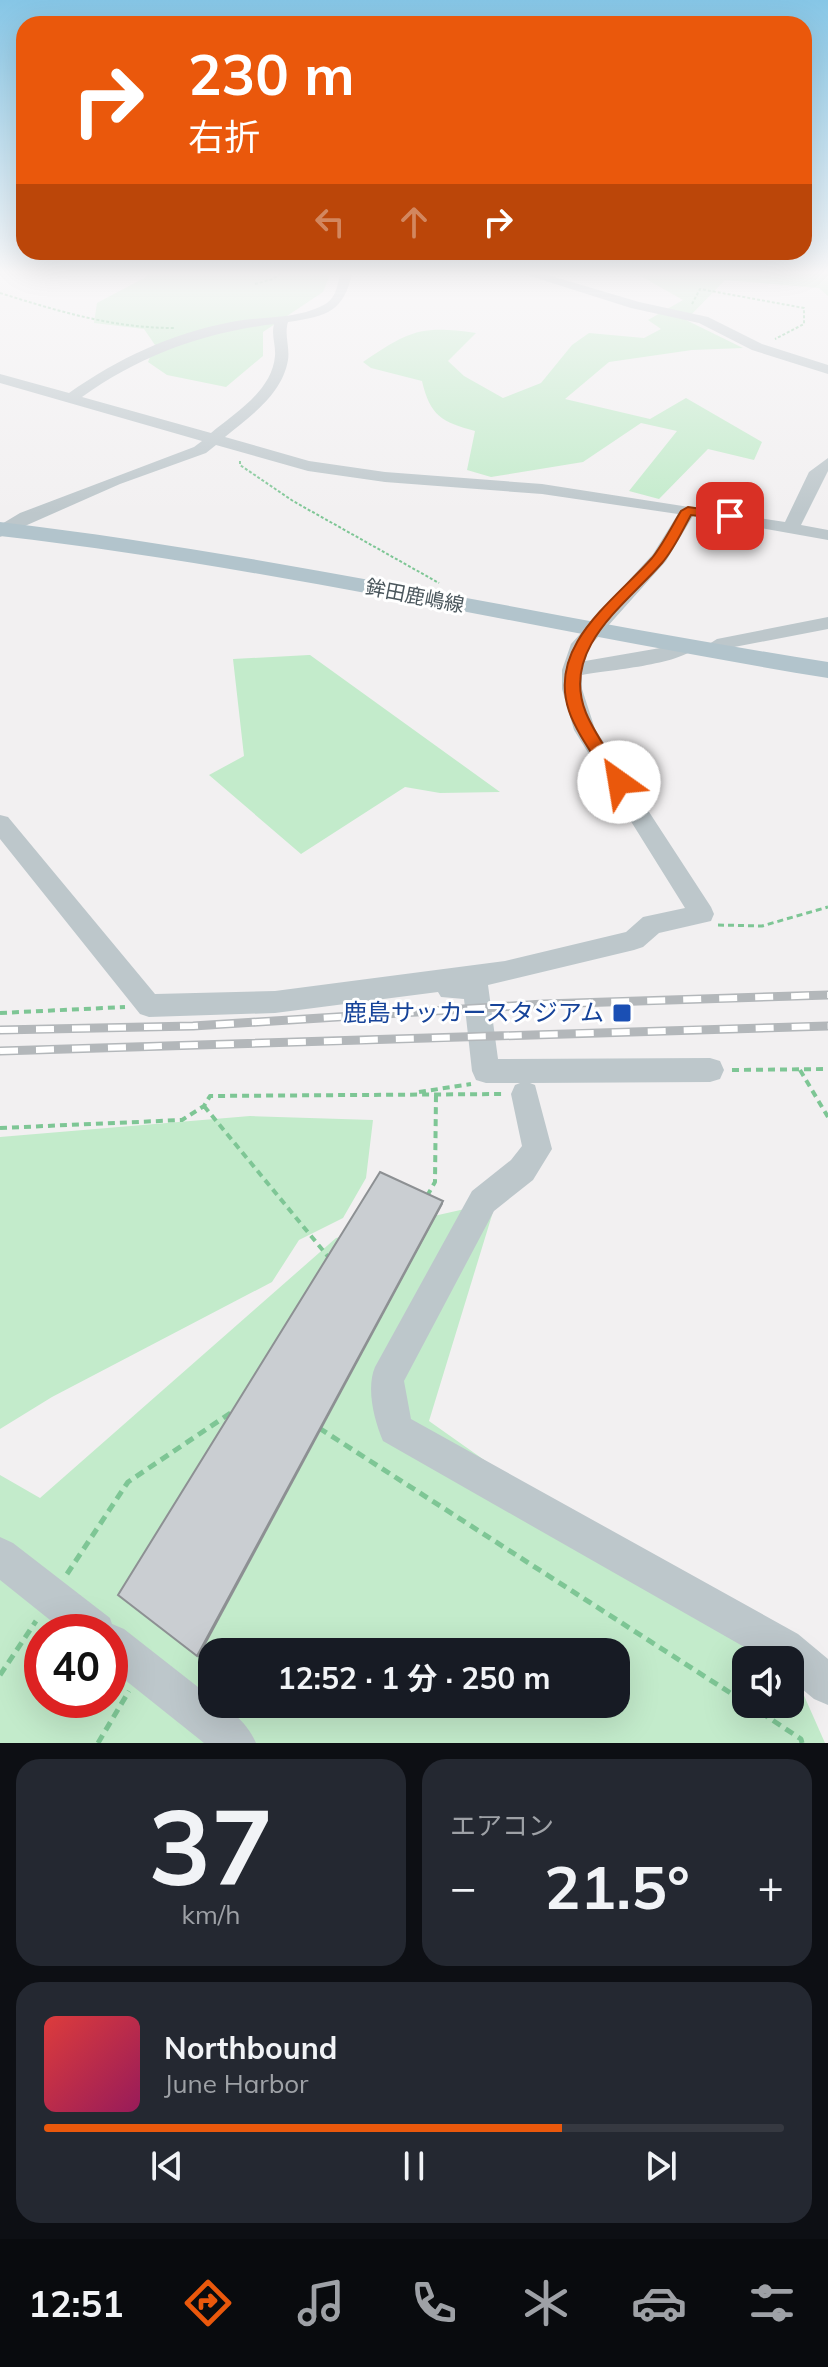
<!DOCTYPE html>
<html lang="ja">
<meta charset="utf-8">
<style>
:root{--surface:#171b24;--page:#242831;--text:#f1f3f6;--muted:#9ea1a6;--line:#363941;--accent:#ea580c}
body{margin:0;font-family:Mulish,"Noto Sans JP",sans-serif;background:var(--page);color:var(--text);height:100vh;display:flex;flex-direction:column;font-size:30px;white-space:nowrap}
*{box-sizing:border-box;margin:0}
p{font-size:26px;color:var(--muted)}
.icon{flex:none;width:44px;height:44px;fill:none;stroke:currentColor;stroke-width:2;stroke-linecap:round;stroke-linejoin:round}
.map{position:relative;height:1743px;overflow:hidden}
.panel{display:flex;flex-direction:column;gap:16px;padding:16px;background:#0d0f14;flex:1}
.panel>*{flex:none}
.banner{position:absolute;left:16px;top:16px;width:796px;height:244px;border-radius:24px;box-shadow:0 8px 32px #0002;background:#ea580c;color:#fff;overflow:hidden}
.tools{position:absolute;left:732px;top:1646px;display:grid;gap:16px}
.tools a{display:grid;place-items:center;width:72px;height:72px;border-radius:16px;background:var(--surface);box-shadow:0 8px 32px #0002;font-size:40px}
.speed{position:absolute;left:24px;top:1614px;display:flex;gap:16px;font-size:40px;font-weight:700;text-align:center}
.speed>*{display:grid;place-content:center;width:104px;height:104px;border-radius:50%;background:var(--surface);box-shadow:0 8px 32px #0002;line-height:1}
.speed .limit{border:12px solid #d22;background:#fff;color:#111}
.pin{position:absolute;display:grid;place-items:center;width:68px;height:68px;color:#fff;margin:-34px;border-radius:16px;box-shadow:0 4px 12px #0006}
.me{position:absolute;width:88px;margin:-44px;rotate:328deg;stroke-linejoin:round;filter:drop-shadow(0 0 6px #0008)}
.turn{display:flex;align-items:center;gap:28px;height:168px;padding:0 40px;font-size:36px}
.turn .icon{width:104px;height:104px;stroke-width:2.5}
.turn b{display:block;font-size:56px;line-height:68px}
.lanes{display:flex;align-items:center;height:76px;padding:0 40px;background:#0003;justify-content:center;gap:40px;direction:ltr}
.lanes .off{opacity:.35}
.big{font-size:60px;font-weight:700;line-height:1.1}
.panel .widget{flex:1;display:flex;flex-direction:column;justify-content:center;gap:12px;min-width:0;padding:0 28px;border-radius:24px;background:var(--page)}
.panel .dial{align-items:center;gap:0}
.dial b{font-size:104px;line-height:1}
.song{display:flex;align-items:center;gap:24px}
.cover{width:96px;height:96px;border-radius:12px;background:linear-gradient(135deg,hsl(0 70% 55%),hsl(330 70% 35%))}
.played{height:8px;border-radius:4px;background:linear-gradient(90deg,var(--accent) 70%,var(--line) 70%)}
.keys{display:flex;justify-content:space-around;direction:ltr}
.heat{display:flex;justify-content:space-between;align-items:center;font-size:44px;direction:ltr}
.panel .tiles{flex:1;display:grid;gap:16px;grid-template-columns:1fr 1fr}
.widget:last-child{grid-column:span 2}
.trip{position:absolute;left:198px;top:1638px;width:432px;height:80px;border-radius:24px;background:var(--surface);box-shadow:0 8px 32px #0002;font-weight:700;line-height:80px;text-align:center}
.tabs{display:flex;height:128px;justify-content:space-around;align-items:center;background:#090b0e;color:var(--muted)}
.tabs .icon{width:56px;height:56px}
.tabs .current{color:var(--accent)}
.tabs b{font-size:36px;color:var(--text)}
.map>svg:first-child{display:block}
</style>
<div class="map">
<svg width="828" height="1743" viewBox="0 0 828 1743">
<rect width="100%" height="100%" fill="#f2f0f1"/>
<!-- green -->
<path fill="#c3ebcb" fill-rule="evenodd" d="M147,270H332L323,292L263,332V356L226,387L167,375L148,362L155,345L144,329L94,323L97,303L146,277Z
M630,270H828V296L819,288L725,280L686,320L743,348L692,350L609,362L565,399L650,419L686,398L762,442L754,460L708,449L659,499L629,491L677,431L641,423L583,462L491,477L467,470L475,431C442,422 430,416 422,381L371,368L363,362C409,331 420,325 476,333L448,361L464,376L503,398L541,383L572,345L589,333L644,338L661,329L648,320L683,300Z
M309,655H310L500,792L440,793L405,787L301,854L209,775L244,756L233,659Z
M250,1116L373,1120L366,1178L343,1218L299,1240L272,1282L52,1397L0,1429V1137Z
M496,1202L429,1421L767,1660H746V1704H790V1676L798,1682L825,1743H0V1475L40,1498L336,1238ZM42,1632H110V1700H42ZM212,1652H616V1704H212Z"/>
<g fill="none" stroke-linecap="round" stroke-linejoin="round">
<!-- path-far3 -->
<path stroke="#7ec695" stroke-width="2" stroke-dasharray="3 2" stroke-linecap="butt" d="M255,284L273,279L285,270
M0,293C58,311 112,328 174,328
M692,304L700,289L804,308V324L775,339
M240,461V465L293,501L439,583"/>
<!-- path-far2 -->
<path stroke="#7ec695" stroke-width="3" stroke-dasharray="6 4" stroke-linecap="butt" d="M718,925L762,926L828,907"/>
<!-- path-far1 -->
<path stroke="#7ec695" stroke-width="4" stroke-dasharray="7 5" stroke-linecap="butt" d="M0,1013L125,1007
M732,1070L828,1069
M800,1070L828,1117
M419,1092L471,1084
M204,1106L330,1259
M0,1128L182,1120L204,1106L210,1096L502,1094
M427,1196L435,1182L436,1094"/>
<!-- path -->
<path stroke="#7ec695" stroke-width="5" stroke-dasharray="9 6" stroke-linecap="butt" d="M319,1428L746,1703
M67,1574L128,1482L232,1412
M0,1675L36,1621
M748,1704L801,1739L802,1743
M98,1743L129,1691"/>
<!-- minor -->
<path fill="#bdc7cb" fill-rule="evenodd" d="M341,270H353C344,312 328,316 288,322C284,335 290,347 288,360C282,395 250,416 225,437L309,461L385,472L542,484L785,522L809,472L828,458V471L801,525L828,530V540L693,516L666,561L590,646L585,661L666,647L686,641L696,647C680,665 608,670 582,675V689L595,729L711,907L714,914L711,921L659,933L643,947L634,950L488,985L498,1059L710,1058L720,1061L724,1070L720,1079L710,1082L530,1083L535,1085L552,1149L533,1180L494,1211L404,1381L411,1419L798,1634L828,1659V1705L814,1699L790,1679V1660H767L383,1441C374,1420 366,1388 375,1367L472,1191L511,1160L522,1146L511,1094L515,1085L520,1083H486L476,1080L472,1071L464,999L441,997L438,992L275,1013L149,1017L140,1014L0,839V815L8,817L155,994L275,991L505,961L626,932L643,917L685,908L574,730L562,689V670L571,644L653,554L678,514L542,494L385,482L308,471L216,445L206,453L120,484L0,537V525L20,513L194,447L202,441L0,383V374L69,393C119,358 170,334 231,322C261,316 300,320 327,303C337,296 338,282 341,270ZM274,324C271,335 276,345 275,356C272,391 235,413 211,433L82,397C141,355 202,333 274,324Z
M511,270H531L639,302L708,317L762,344L828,365V374L752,350L699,323L631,308Z
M828,617V629L729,648L708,657L698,651L717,639Z
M0,1537L13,1543L110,1618L112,1624L124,1629L212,1698V1704C230,1704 250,1728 256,1743H204L110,1668V1632H65L0,1580Z"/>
<!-- major -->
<path fill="#b2c4cc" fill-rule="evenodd" d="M0,522C278,555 551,619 828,662V678C551,633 279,568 0,536Z"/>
<!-- rail casing -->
<g stroke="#b3b7ba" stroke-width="9">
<path id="rail" d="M0,1030L193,1026L544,1004L828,995
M0,1051L828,1026"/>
</g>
<!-- rail -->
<use href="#rail" stroke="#fff" stroke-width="6" stroke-dasharray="18" stroke-linecap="butt"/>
</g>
<!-- shaded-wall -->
<path fill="#8d9093" d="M443,1201V1204L199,1657L197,1656Z"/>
<!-- building -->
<path fill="#caced2" stroke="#8d9093" stroke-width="2" d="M380,1172L443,1201L197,1656L118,1595Z"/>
<!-- sky -->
<linearGradient id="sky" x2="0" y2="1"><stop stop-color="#86c6e6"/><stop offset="0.53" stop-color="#f9f8f9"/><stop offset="1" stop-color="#f9f8f9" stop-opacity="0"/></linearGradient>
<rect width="828" height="514" fill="url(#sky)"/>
<!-- route -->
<path fill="#ea580c" stroke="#983908" stroke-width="2" d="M688,507L730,513L736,516L730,520L691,515C682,531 674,549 662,563C625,605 560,649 586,713C596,737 614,760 627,782L619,788L613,787C600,764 577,735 569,711C547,645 613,602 652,558C663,544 672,526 681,511Z"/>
<!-- markers -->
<rect fill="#1a4fb4" stroke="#fff" stroke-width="3" x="612" y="1003" width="20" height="20" rx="4"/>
<g text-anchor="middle" stroke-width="6" stroke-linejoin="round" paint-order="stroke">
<!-- far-street labels -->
<g font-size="20" fill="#4a565c" stroke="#fff">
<text transform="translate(415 596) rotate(11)" y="7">鉾田鹿嶋線</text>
</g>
<!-- transit labels -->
<g font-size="24" fill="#164399" stroke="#fff" text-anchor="end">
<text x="604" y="1021">鹿島サッカースタジアム</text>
</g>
</g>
</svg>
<div class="tools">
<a><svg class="icon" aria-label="sound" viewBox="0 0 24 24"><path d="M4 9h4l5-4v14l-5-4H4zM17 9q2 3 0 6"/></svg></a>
</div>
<div class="speed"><div class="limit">40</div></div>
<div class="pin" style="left:730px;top:516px;background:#d93025"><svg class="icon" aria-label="arrive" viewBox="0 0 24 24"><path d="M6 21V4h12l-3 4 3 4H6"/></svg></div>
<svg class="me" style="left:619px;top:782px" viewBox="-20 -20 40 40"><circle r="19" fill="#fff"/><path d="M0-13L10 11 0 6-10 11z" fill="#ea580c"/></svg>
<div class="trip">12:52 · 1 分 · 250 m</div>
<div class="banner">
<div class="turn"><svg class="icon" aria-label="right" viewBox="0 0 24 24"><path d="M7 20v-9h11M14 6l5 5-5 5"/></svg><div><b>230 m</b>右折</div></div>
<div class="lanes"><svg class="icon off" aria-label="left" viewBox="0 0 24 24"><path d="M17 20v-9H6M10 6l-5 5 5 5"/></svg><svg class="icon off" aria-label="ahead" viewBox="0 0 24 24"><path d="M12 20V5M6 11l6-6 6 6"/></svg><svg class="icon" aria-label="right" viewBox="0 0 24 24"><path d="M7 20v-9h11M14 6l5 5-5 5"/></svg></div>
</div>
</div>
<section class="panel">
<div class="tiles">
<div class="widget dial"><b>37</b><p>km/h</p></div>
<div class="widget"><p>エアコン</p>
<div class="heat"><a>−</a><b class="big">21.5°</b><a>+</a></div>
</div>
<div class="widget">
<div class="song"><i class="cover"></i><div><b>Northbound</b><p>June Harbor</p></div></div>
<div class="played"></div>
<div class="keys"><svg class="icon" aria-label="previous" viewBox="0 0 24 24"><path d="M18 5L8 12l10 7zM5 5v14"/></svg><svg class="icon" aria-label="pause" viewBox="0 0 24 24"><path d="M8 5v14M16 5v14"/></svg><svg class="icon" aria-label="next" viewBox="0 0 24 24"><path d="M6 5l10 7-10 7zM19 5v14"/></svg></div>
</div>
</div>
</section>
<nav class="tabs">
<b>12:51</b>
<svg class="icon current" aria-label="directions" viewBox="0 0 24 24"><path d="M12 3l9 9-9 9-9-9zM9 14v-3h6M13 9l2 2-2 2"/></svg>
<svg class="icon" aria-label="music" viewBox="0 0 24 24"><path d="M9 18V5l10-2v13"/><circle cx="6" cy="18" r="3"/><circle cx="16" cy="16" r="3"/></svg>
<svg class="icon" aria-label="phone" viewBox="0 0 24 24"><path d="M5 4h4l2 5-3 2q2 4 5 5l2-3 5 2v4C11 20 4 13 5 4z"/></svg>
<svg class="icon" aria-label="climate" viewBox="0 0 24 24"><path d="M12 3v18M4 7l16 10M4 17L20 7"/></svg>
<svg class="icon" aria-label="car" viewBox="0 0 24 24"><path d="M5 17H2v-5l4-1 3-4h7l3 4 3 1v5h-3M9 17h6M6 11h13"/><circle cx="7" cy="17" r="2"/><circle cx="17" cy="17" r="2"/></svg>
<svg class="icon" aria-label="filters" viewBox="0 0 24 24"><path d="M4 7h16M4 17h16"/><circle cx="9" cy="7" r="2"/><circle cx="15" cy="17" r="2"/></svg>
</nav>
